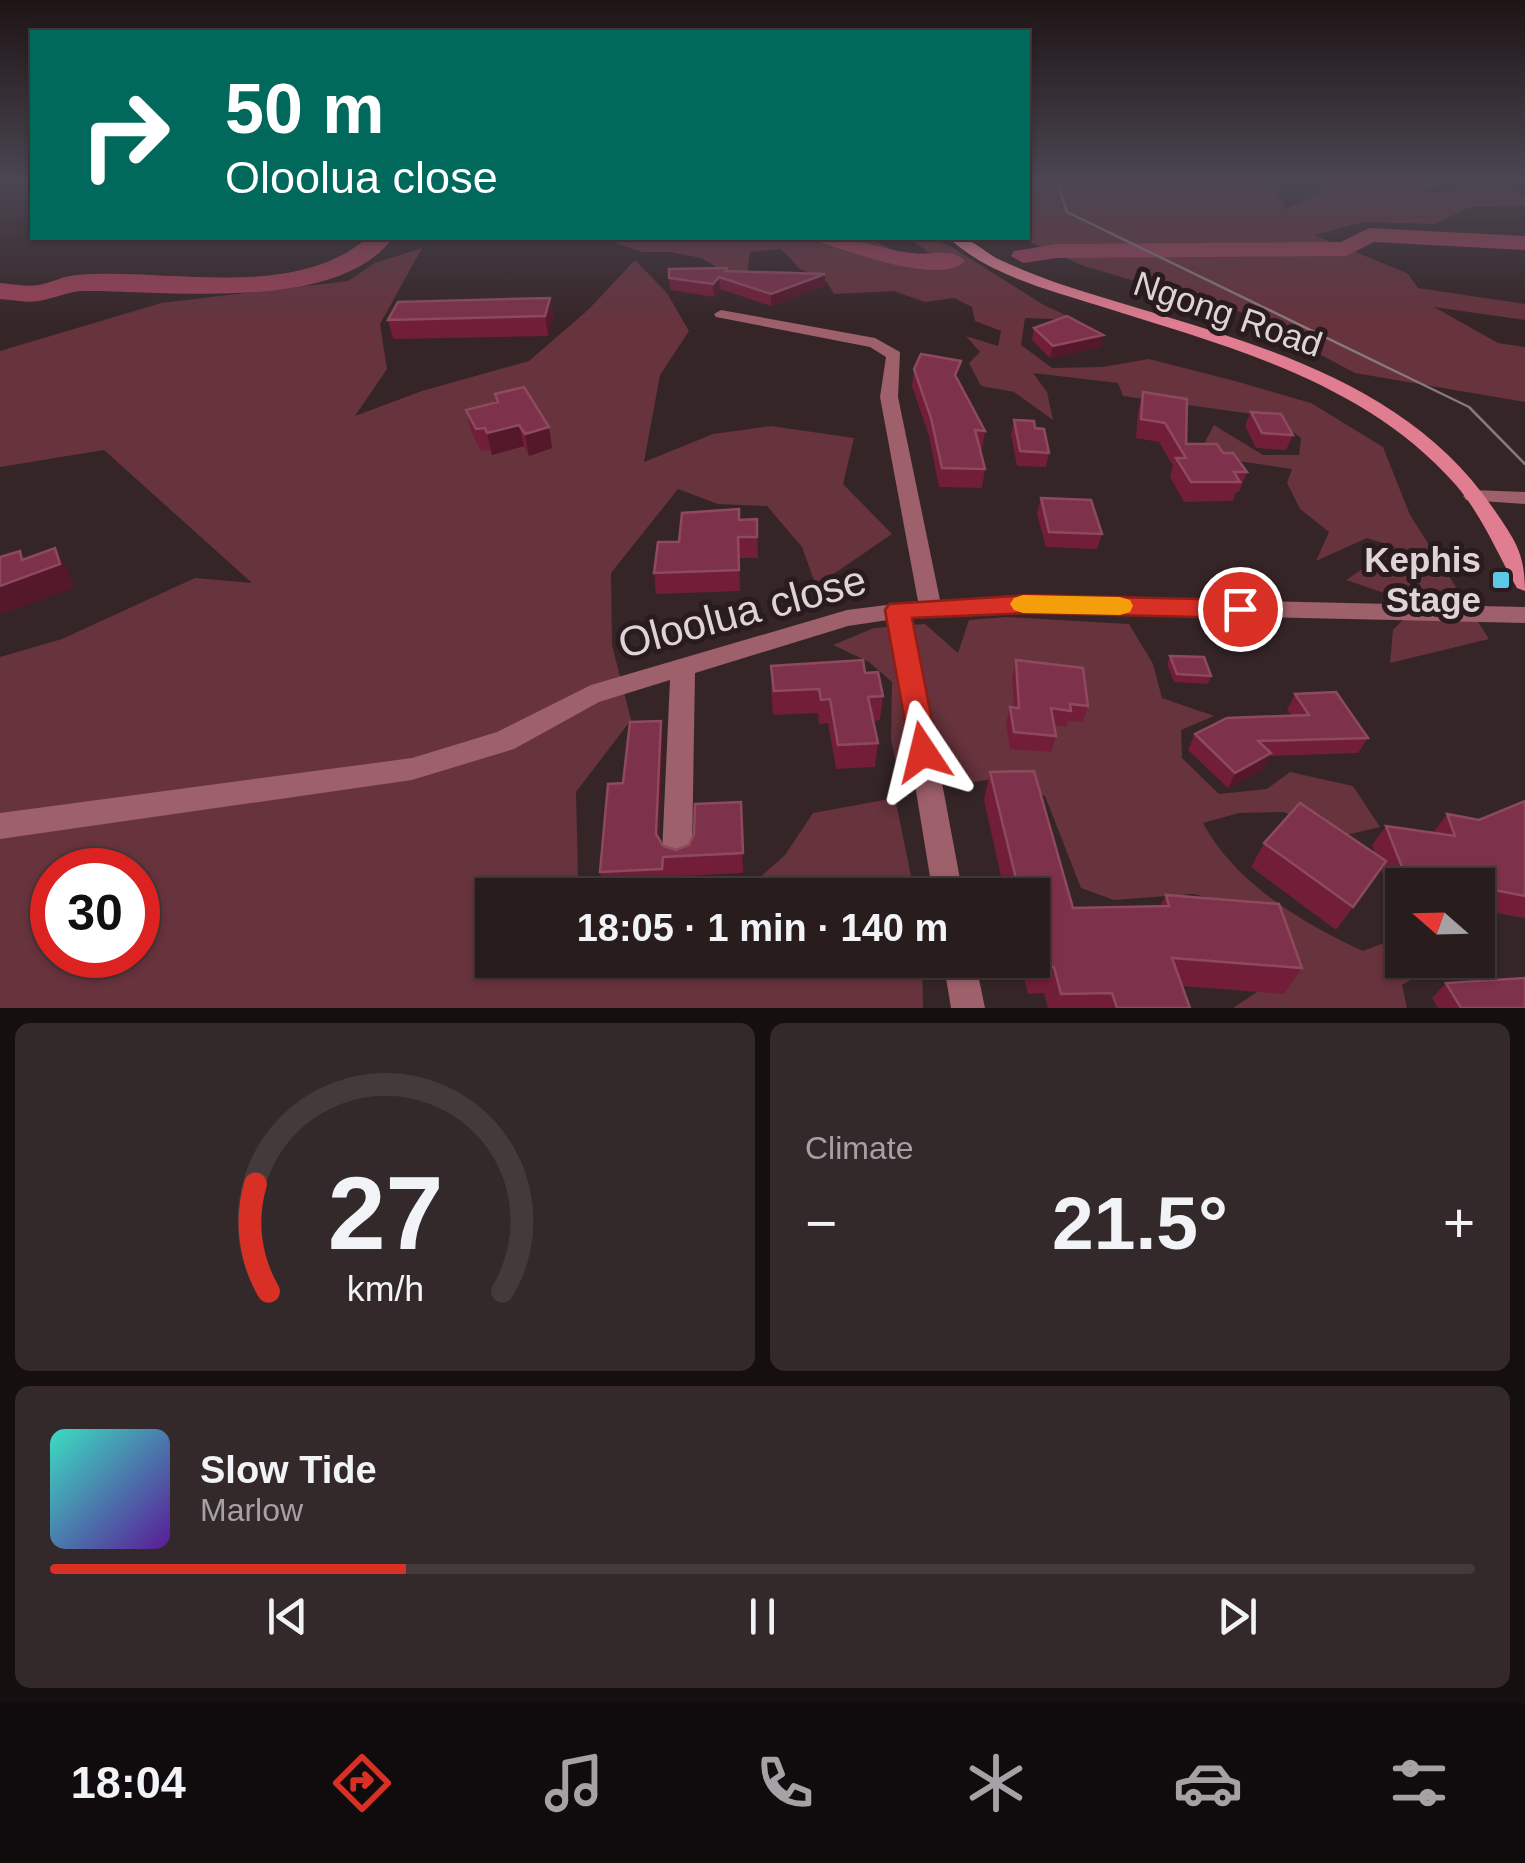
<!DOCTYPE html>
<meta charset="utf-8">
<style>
:root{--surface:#281c1d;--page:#34292a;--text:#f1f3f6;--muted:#a5a1a4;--line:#443a3b;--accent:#d93025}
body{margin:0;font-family:Helvetica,sans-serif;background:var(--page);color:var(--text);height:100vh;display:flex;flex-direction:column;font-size:38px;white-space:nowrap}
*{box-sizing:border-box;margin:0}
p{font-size:32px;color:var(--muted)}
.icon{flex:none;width:55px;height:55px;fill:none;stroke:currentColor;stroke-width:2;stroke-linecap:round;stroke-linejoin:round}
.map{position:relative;height:1008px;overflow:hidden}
.sheet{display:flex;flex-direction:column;gap:15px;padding:15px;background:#160f10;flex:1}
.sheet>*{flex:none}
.banner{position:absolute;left:30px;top:30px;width:1000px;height:210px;border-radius:0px;box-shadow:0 2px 8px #0004,0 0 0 2px var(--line);background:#00695c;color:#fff;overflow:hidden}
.needle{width:65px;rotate:290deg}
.fabs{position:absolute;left:1385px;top:868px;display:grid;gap:20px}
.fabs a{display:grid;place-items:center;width:110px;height:110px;border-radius:0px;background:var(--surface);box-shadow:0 2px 8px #0004,0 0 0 2px var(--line);font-size:50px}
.speed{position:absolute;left:30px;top:848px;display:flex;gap:20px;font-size:50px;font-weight:700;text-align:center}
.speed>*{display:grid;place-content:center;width:130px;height:130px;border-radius:50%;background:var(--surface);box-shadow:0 2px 8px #0004,0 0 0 2px var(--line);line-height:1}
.speed .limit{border:15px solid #d22;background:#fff;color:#111}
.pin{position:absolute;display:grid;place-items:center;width:85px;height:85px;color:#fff;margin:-42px;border:5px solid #fff;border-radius:50%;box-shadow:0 2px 10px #0007}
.me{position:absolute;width:110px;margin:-55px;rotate:350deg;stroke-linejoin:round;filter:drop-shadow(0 0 8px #0008)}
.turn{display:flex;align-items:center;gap:35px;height:210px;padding:0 30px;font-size:45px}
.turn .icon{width:130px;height:130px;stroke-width:2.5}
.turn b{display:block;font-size:70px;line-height:85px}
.big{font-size:75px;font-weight:700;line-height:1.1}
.sheet .card{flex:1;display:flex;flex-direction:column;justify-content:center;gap:15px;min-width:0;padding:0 35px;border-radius:15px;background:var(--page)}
.sheet .dial{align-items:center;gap:0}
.dial svg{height:260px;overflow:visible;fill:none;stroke:var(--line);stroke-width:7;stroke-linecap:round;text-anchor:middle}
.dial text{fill:var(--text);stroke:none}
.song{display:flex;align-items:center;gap:30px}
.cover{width:120px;height:120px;border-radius:15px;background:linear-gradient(135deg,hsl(170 70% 55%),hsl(270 70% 35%))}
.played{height:10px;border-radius:5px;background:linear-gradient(90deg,var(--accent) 25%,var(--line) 25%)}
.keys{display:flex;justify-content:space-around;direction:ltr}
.heat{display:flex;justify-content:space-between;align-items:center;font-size:55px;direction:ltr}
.sheet .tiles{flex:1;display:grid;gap:15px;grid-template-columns:1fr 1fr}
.card:last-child{grid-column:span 2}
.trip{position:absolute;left:475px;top:878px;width:575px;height:100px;border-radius:0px;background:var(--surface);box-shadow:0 2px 8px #0004,0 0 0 2px var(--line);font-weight:700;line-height:100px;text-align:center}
.menu{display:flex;height:160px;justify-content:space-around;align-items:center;background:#100b0c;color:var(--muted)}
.menu .icon{width:70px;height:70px}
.menu .selected{color:var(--accent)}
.menu b{font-size:45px;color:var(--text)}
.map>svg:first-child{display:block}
</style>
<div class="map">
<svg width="1525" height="1008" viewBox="0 0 1525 1008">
<rect width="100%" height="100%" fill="#352527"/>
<!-- green -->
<path fill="#67333d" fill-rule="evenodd" d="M1028,182H1270L1286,209L1340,182H1483L1435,186L1419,192L1505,190L1525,196V206L1470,207L1436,224L1363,222L1314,235L1407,273L1418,288L1525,304V320L1434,307L1498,343L1525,347V402L1355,373L1240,312L1084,266L1020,238H1028Z
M615,238H870L890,249L951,269L909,238H931L950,246L1042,304L1076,320L1025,318L1021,345L1052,368L1103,367L1149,359L1235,381L1311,403L1383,447L1410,515L1489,639L1390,663L1393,630L1427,595H1390L1346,580L1395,547L1367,538L1316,561L1329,532L1300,509L1287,483L1292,469L1198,455L1214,425L1263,455H1299L1301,438L1273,417L1123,396L1118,383L1033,373L1047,392L1053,420L1014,392L981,386L969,363L980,352L966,336L998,346L1001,331L975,321L972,307L954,298L925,302L894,291L834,294L827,282L800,269L781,249L750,252L747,274L720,269L701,258L671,252H643L617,244Z
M422,248L380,324L387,369L355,416L422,391L529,361L589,309L635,260L667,293L689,331L660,375L644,462L713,434L771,426L854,438L843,484L892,534L816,586L802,547L767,506L718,504L678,489L611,573L612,645L631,720L576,792L578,876L588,895H492V960H922L923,1008H0V657L62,639L195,578L252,583L104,450L0,467V351L161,303L348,281L375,263ZM52,870H138V955H52Z
M1006,617L1129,624L1153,664L1162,698L1214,716L1181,730L1182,758L1219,794L1267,789L1290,772L1353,786L1380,827L1334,838L1284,812L1239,813L1203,823C1236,884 1301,922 1363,951L1402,936V960H1474L1490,969L1443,961L1402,985L1407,1008H1233L1302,962L1253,908L1193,894L1114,900L1081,888L1045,796L1005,777L948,786L898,773L891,740L892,682L869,662L833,645L874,628L925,624L958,653L969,620Z
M895,798L915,895H740L785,855L813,813Z"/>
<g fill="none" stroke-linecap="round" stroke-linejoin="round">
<!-- river -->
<path fill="#9d4156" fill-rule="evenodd" d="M1369,228L1525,236V250L1374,242L1346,256L1057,258L1023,263L1011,256L1014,251L1057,244L1341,242Z
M367,238H393C335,314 169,290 83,291C68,291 54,299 38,301C26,303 13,300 0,299V283C12,284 26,287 38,285C51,283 63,276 76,275C166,267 293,302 367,238Z
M818,238C855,236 877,249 912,253C929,256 952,247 965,261C941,286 852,252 822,243Z"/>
<!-- minor -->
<path fill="#9e606b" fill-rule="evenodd" d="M721,310L875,338L900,352L898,397L940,600L1028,596L1525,607V623L1028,612L911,617L963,895H933L888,620L848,626L695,673L692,854L687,863L677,867L667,863L662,854L670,680L599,702L514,749L412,780L0,839V813L412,758L497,732L591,685L847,610L918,601L880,397L886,357L870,347L716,317L714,314Z
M1473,490L1525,492V504L1466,500L1463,496Z
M943,960H975L985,1008H951Z"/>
<!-- secondary -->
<path fill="#e07d90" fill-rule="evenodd" d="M949,238C952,238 960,237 964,238C974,242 986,252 996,258C1017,268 1038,276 1060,284C1212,334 1396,366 1493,508C1514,539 1525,552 1525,591L1517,588C1497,553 1482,515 1455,484C1364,381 1226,346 1100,306C1050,290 988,275 949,238Z"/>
<!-- tram -->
<path stroke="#877a7c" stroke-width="2.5" d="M1057,182L1067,212L1469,407L1525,464"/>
</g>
<!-- wall -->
<path fill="#721e39" d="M18,182H32V194L18,183Z
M727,271L825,274V286L771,306L720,289L714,297L670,290L669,278Z
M550,298L553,317L548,336L393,339L388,320Z
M1034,328L1103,335L1100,347L1050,358L1032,340Z
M914,369L957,380L985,431L982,450L980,449L985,469L982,488L939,487L929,436L912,386Z
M1143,392L1186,444L1223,453L1247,472L1239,492H1236L1233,501L1184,502L1170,477L1173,466L1159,442L1136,438L1138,411Z
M495,394L549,427L552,448L529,456L524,446L492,455L490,450L481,451L471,431L466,410L496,402Z
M1251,412L1293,435L1286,450L1256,448L1245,426Z
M1014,420L1035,428L1049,453L1046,467L1017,466L1011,434Z
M1041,498L1102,534L1097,549L1046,547L1037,514Z
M757,519L758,558H739L740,591L656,594L654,573L679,542L739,520Z
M1170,656L1211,676L1208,684L1174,682L1167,664Z
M1016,660L1088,706L1083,722L1068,721L1066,727L1054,725L1056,736L1051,752L1010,749L1006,723L1010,707H1014L1012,676Z
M771,666L865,673L883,696L880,720L873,721L878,743L875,767L836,769L828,723L819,724L818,713L773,715L771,690Z
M1295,694L1368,738L1358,753L1270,756L1263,769L1228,788L1188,750L1195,734L1291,715L1287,710Z
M663,741L659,839L663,846L676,850L689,845L741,802L743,873L665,877V889L604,892L600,872L623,783Z
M990,772L1073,908L1160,906L1166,895L1302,968L1284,994L1182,986L1190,1008H1048L1044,993L1028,994L1020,960H1032V895H1005L984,800Z
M1525,801V918L1478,910V885H1402V911L1396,909L1381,869L1336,930L1251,867L1264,843L1375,854L1372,845L1386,826L1433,833L1447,814L1479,820Z
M1446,983L1525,1008H1438L1432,998Z"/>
<!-- shaded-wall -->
<path fill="#55182b" d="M825,274V286L771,306V294Z
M719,277L720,289L714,297L713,284Z
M550,298L553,317L548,336L545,316Z
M1103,335L1100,347L1050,358L1053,346Z
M519,425L524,446L492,455L487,433Z
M549,427L552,448L529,456L525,434Z
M55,548L69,571L74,588L0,615V586L22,560L20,551L34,573Z
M661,721L663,741L658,854L656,834Z
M1271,753L1263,769L1228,788L1235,773Z"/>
<!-- building -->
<path fill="#7e314a" stroke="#8d4a5f" stroke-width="2.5" d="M727,268L725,271L825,274L771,294L719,277L713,284L669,278V269Z
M550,298L545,316L388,320L398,302Z
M1067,316L1103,335L1053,346L1034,328Z
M921,354L961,361L955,375L985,431L975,430L985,469L942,468L931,418L914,369Z
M524,387L549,427L525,434L519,425L487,433L485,428L476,429L466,410L498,402L495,394Z
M1143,392L1187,399L1186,444H1217L1223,453H1233L1247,472H1234L1240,482H1191L1176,458H1186L1165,423L1141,419Z
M1251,412L1281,414L1293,435L1262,433Z
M1014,420L1034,421L1035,428L1044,429L1049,453L1020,451Z
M1041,498L1091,500L1102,534L1049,532Z
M739,509V520L757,519V537H738L739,570L654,573L658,542H679L682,513Z
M55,548L60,564L0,586V557L20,551L22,560Z
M1170,656L1204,657L1211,676L1177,674Z
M863,660L865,673L878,672L883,696L868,697L878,743L838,745L830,699L821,700L819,689L774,691L771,666Z
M1016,660L1083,668L1088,706L1070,704L1071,711L1051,708L1056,736L1014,732L1010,707L1019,708Z
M1336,692L1368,738L1258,741L1271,753L1235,773L1195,734L1227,718L1309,715L1295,694Z
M661,721L656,834L663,846L676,850L689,845L694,834L695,804L741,802L743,853L663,857L662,869L600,872L608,784L623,783L630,722Z
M1034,771L1073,908L1169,906L1166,895L1279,904L1302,968L1172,958L1190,1008H1117L1112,993L1061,994L1054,967L1037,968L1032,947V895H1020L990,772Z
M1525,801V896L1478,887V885H1409L1386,826L1455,836L1447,814L1479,820Z
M1300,803L1386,861L1353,907L1264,843Z
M1525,978V1008H1461L1446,983Z"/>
<!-- sky -->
<linearGradient id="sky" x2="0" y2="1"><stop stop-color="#1d1415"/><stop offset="0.56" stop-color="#4b4652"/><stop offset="1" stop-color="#4b4652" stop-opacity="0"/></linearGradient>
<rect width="1525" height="324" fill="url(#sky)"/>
<!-- route -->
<path fill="#d93025" stroke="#8d1f18" stroke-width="2.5" d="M1028,595L1240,600L1250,602L1253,609L1250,615L1240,618L1028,613L912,618L938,752L934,761L923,765L912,761L885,610L889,604Z"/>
<!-- slow -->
<path fill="#f59e0b" d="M1023,595L1120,597L1130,600L1133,606L1130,612L1120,615L1023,613L1014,610L1010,604L1014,598Z"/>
<!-- markers -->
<rect fill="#5ac8e6" stroke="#2a1b1e" stroke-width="4" x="1491" y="570" width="20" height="20" rx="5"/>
<g text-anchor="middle" stroke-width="10" stroke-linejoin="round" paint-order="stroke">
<!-- street labels -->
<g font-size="35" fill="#ded3d5" stroke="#2a1b1e">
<text transform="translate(1228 314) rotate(19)" y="12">Ngong Road</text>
</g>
<!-- poi labels -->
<g font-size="35" font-weight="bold" fill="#ded3d5" stroke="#2a1b1e" text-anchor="end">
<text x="1481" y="572">Kephis<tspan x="1481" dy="40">Stage</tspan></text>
</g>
<!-- near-street labels -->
<g font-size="42" fill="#ded3d5" stroke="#2a1b1e">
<text transform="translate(742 611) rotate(-15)" y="15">Oloolua close</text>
</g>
</g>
</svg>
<div class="fabs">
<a><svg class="needle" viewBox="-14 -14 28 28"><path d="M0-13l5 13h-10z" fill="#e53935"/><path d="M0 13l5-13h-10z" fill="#a5a1a4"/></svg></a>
</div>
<div class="speed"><div class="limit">30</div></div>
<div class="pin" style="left:1240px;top:609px;background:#d93025"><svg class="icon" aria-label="arrive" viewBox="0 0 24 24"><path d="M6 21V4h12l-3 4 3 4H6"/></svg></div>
<svg class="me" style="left:923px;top:752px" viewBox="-20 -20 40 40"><path d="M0-17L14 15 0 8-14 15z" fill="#d93025" stroke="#fff" stroke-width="4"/></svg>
<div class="trip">18:05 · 1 min · 140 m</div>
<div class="banner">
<div class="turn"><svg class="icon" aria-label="right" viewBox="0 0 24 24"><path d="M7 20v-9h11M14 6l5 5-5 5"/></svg><div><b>50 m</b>Oloolua close</div></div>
</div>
</div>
<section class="sheet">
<div class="tiles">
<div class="card dial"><svg viewBox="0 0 100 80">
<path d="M14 69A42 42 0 1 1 86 69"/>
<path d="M14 69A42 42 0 0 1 10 36" stroke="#d93025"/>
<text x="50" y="56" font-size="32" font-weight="700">27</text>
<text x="50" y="72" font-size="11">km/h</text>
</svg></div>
<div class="card"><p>Climate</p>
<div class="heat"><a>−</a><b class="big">21.5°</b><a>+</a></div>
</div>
<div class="card">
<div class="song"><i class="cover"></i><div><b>Slow Tide</b><p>Marlow</p></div></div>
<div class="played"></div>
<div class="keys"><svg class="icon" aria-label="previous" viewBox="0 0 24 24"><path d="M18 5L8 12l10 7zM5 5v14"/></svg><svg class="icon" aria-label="pause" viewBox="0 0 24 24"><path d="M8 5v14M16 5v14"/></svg><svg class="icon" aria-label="next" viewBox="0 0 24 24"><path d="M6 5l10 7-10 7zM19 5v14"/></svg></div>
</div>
</div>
</section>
<nav class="menu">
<b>18:04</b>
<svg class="icon selected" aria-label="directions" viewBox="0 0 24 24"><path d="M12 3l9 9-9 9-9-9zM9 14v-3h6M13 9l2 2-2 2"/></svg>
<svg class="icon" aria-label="music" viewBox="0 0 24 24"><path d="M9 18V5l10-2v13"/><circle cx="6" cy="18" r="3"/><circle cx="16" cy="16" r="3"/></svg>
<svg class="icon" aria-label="phone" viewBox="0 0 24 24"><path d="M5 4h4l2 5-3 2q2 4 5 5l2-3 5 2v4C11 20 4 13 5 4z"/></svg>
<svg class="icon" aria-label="climate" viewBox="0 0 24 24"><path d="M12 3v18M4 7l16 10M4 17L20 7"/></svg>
<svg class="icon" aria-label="car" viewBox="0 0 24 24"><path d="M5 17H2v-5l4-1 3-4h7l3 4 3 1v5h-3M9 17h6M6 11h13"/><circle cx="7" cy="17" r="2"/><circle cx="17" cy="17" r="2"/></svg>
<svg class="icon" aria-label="filters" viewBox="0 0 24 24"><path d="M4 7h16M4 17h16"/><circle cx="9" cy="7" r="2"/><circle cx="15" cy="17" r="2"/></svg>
</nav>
